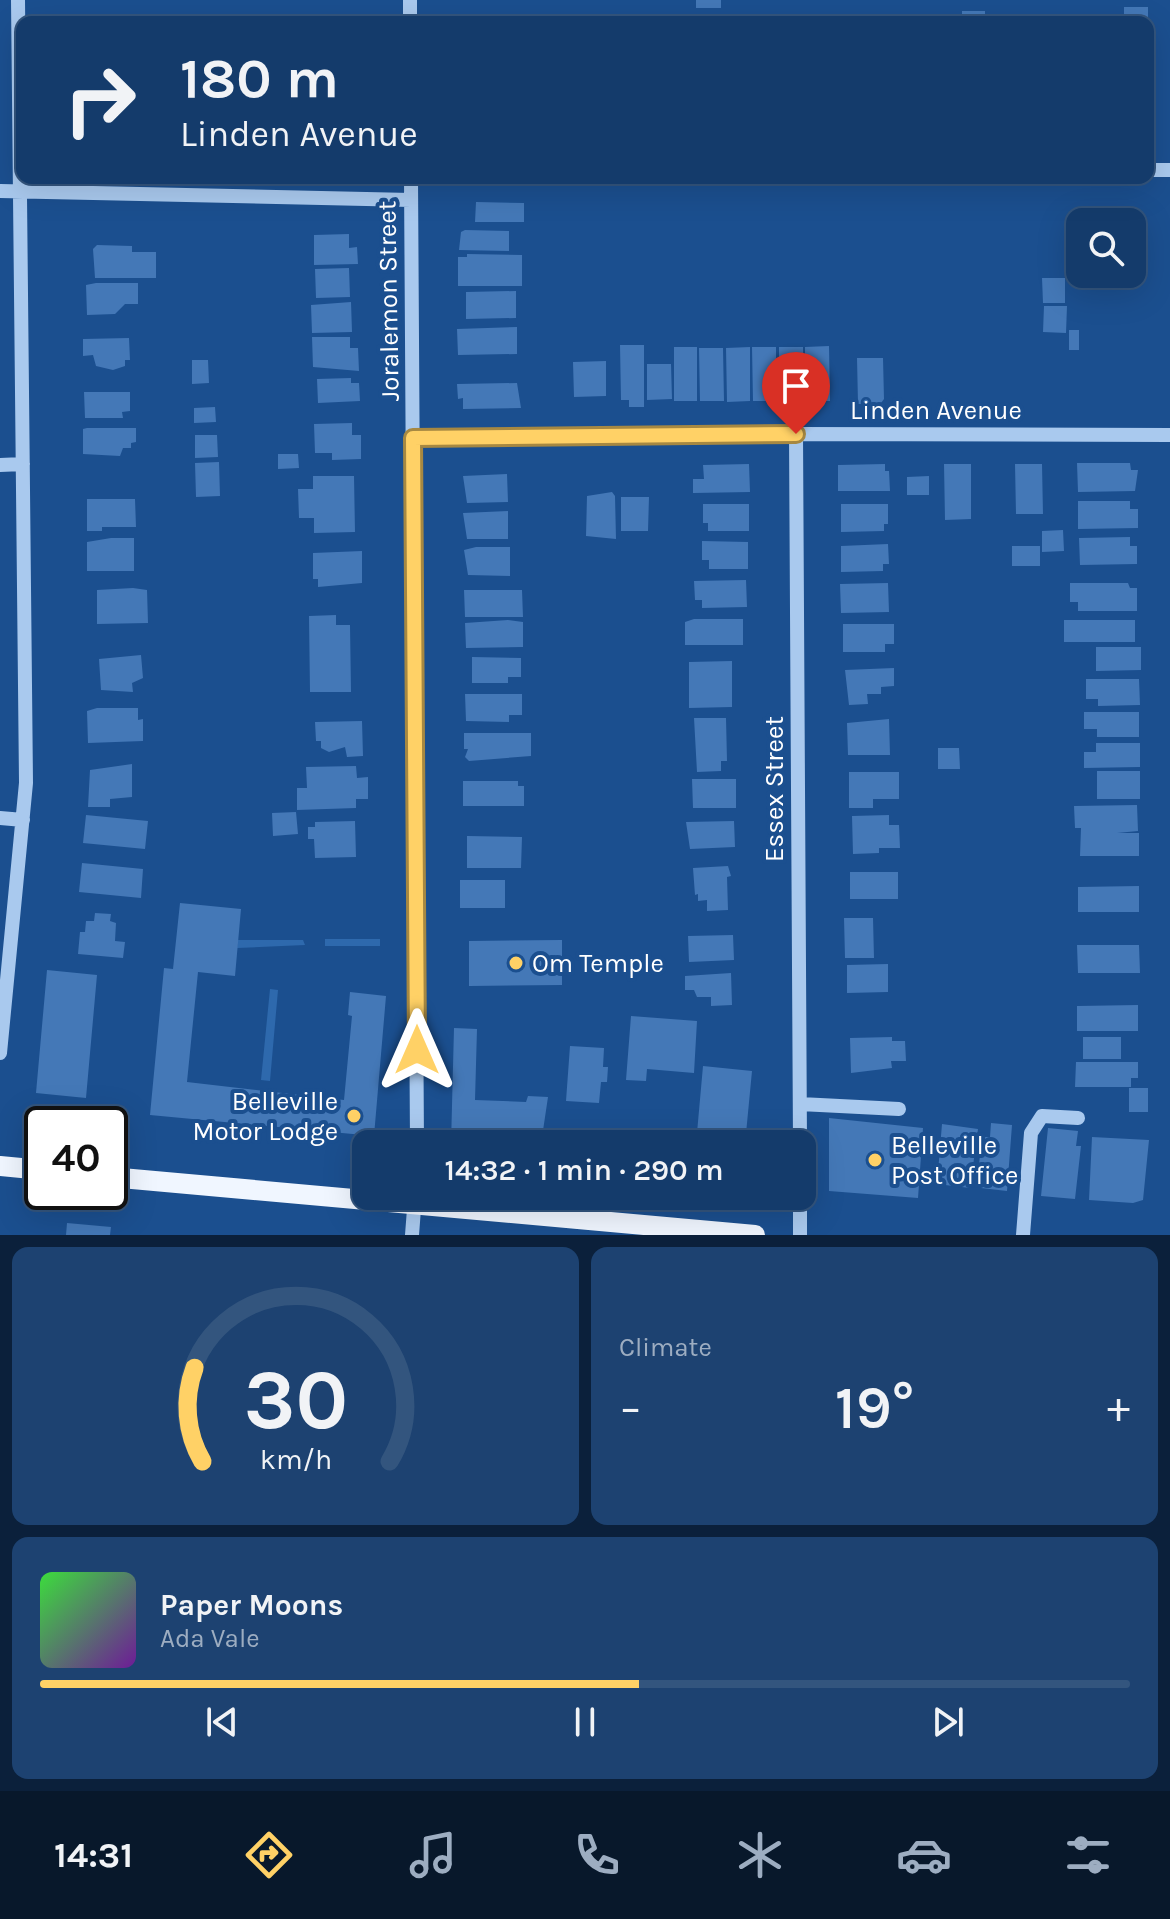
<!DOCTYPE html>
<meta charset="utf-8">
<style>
:root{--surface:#143b6b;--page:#1d4271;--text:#f1f3f6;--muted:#9dadc1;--line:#33557e;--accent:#ffd166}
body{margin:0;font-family:Karla,sans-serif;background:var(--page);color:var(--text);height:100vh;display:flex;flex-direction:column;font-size:30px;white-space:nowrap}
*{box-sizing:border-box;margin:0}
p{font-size:26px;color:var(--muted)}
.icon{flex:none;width:44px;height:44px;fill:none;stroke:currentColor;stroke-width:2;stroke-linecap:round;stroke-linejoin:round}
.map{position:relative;height:1235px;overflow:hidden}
.details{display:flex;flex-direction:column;gap:12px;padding:12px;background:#0b203b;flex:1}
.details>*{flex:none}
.guide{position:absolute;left:16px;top:16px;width:1138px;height:168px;border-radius:16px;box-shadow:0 8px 32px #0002,0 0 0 2px var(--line);background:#143b6b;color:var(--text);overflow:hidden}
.controls{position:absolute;left:1066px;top:208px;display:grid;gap:16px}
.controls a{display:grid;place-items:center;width:80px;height:80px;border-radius:16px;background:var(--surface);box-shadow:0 8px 32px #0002,0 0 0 2px var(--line);font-size:40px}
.speed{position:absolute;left:24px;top:1106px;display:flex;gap:16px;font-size:40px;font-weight:700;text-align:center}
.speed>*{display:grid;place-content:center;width:104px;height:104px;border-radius:50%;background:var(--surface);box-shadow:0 8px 32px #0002,0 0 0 2px var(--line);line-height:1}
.speed .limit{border:4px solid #111;border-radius:12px;background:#fff;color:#111}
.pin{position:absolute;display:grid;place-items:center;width:68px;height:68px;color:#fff;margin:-82px -34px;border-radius:50% 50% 50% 0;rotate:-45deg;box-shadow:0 0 8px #0007}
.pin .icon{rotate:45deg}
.me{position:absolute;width:88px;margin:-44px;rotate:0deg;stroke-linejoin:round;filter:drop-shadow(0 0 6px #0008)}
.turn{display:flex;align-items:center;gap:28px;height:168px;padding:0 32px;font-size:36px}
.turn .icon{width:104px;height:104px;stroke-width:2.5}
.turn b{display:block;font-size:56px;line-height:68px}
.big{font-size:60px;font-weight:600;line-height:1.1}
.details .tile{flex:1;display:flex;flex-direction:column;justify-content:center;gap:12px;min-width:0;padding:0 28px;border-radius:16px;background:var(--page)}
.details .dial{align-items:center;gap:0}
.dial svg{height:208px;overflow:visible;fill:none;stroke:var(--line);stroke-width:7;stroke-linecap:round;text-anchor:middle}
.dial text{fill:var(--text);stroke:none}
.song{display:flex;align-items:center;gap:24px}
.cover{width:96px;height:96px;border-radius:12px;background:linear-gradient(135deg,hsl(120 70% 55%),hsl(280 70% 35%))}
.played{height:8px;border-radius:4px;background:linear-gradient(90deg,var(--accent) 55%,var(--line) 55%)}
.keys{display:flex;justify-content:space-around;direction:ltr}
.heat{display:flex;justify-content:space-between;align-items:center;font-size:44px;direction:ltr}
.details .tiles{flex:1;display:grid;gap:12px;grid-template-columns:1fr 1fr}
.tile:last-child{grid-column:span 2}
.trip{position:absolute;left:352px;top:1130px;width:464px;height:80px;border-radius:16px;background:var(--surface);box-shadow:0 8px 32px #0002,0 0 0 2px var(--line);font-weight:600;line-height:80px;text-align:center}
.tab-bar{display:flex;height:128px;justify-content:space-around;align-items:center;background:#08182b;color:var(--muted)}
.tab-bar .icon{width:56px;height:56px}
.tab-bar .on{color:var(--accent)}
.tab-bar b{font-size:36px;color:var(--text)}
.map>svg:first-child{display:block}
</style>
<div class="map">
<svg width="1170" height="1235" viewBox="0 0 1170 1235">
<rect width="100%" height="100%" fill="#1b4f8f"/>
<!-- green -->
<path fill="#2e69ad" d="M325,939H380V946H325Z
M238,940H303L305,945L237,948Z
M270,989L278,990L270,1081L261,1080Z"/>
<!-- building -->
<path fill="#4478b7" d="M696,0H721V8H696Z
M1124,7H1148V22H1124Z
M962,11H985V22H962Z
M799,14V22H777V15Z
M476,202L524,203V222H475Z
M465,230L509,231V251L459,250L461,232Z
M349,234V248L357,247L358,264L314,265V235Z
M97,245L132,246V252H156V278H95L93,249Z
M467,254L522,255V286H458V257H467Z
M349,268L350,297L316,298L315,269Z
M1042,278H1065V303H1043Z
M96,283H138V304H125L115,314L87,315L86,285Z
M516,291V318L466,319V292Z
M351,302L352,332L312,333L311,305Z
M1044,306H1067L1066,333L1043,332Z
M517,327V354L458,355L457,329Z
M1069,330H1079V350H1069Z
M312,337H350V348H358L359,371L313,367Z
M129,338L130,360H125V366L113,370L96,366L93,355L83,356V339Z
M620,345H644V407H629V400H621Z
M829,346L830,401H816V394H805V347Z
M674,347H697V401H674Z
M750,347V401L727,402L726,348Z
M752,347H776V401H753Z
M779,347H803L804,402H789V394L779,395Z
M699,348H723L724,401H700Z
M857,358H883L884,399L881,403L858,404Z
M192,360H208L209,383L192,384Z
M606,361V396L574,397L573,362Z
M647,364H671L672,399L647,400Z
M351,378V383H359L360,401L318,403L317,379Z
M517,383L521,408L463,409V398L458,399L457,384Z
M84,392H130V411L122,412L123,418H85Z
M215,407L216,422L194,423V408Z
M352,423V435H361V459L332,460V453H315L314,424Z
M87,428H136V442L131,443V448H123L120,456L83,454V429Z
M195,435H217L218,457L195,458Z
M278,454H298L299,468L278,469Z
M219,462L220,496L196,497L195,463Z
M1077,463H1130L1131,470H1138L1135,491L1078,492Z
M749,464L750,492L693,493V479H704L703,465Z
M885,464V471H889L890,491H838V465Z
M944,464H971V519L945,520Z
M1015,464H1042L1043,514H1016Z
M507,474L508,502L467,503L463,476Z
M313,476H354L355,532L314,533V518H299L298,489H313Z
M929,476V495H907V477Z
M612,492L615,496L616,539L586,536L587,496Z
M621,497H649L648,531H621Z
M87,499H135L136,527H102V531H87Z
M1078,501H1130V509H1138V528L1078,529Z
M703,504H749V531H708V523H703Z
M841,504H888V524H884V531L841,532Z
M508,511V539H467L463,513Z
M1063,530L1064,551L1042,552V531Z
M1130,537V546H1137V564L1080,565L1079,538Z
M111,538H134V571H87V542Z
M702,541L748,542V569H709V560H702Z
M888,544L889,564H883V571L841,572V546Z
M1012,546H1040V566H1012Z
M476,547H510V576L468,575L464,550Z
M362,551V583L318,587V579H313V553Z
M746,580L747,607L702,608V600H695L694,581Z
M888,583L889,612L841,613L840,584Z
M1070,583H1128L1130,588H1137V611H1078V602H1070Z
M133,588L147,590L148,623L97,624V590Z
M464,590H522L523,617H465Z
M336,615V625H350L351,692H310L309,616Z
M694,619H743V645H685V622Z
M508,620L523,622V647L466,648L465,623Z
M1064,620H1135V642H1064Z
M843,624H894V644H885V652H843Z
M1096,647H1141V670L1096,671Z
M141,655L143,678L132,683L133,692L101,690L99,659Z
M472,657L521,658V677H508V683H472Z
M732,661V707L689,708V662Z
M894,668V686L881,687V694H867L868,704L849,705L845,670Z
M1086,679H1139L1140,705L1098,706V699H1086Z
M465,694H522V715H509V722L466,721Z
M97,708H138V720L143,719V741L88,743L87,711Z
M1084,712H1139V737H1097V729H1084Z
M694,718H726L727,761H721V771L697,772Z
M889,719L890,755H848L847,723Z
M362,721L363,756L347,757L345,747L329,752L321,748V741H316L315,722Z
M464,733H531V756L469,761L465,757L468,749H464Z
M1096,743H1140V767L1084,768V752H1096Z
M938,748H959L960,769H938Z
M132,764V797L110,799V807H88L90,770Z
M356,766L357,778L368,777V799H356V808L297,810V788H307L306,767Z
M1097,771H1140V799H1097Z
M849,772H899V799H873V808H849Z
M692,779H736V808H693Z
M463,781H518V786H524V806H463Z
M1137,805L1138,831L1117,833H1139V856H1080L1081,828H1075L1074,806Z
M296,812L298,834L273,836L272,813Z
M86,815L148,821L145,849L83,843Z
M889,815V825H899L900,848H879V853L853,854L852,816Z
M355,821L356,857L315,858L314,839H308V827H315V822Z
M734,821L735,847L690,849L686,822Z
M467,836L522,837L521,868H467Z
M82,863L143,869L141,898L79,892Z
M728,866L731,876L727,877L728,910L707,911V900L698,901V894L695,895L693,868Z
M850,872H898V899H850Z
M460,880H505V908H460Z
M1139,886V912H1078V887Z
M180,903L241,909L235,976L198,972L187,1082L344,1100L352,1016L348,1015L350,992L386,996L374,1136L150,1115L164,968L173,969Z
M95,913L111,914L110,921L116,923L115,941L125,942L123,958L78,954L80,932H85L86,921H94Z
M844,918H873L874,958H845Z
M733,935L734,960L689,962L688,936Z
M562,940V985L469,986V941Z
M1077,945H1139L1140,973H1078Z
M888,964V992L847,993V965Z
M47,970L97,975L86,1098L36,1093Z
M731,973L732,1005L711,1006V997H697L694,990H685V976Z
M1138,1005V1031H1077V1006Z
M631,1016L697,1021L694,1073L647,1069L646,1081L626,1080Z
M454,1028L477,1029L475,1100L526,1102L528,1096L548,1097L541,1144H451Z
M892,1037V1041H905L906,1061H891L892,1068L851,1073L850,1038Z
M1083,1037H1121V1059H1083Z
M570,1046L604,1048L603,1067H608L607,1082H601L599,1103L566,1101Z
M1076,1062H1138V1078H1131V1087H1075Z
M703,1066L752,1071L745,1144H696Z
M1129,1088H1148V1112H1129Z
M829,1118L923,1128L918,1198L829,1191Z
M991,1123L1012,1125L1007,1191L981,1188V1183L977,1182L982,1137H990Z
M942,1124L978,1129L970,1188L937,1184Z
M1048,1128L1078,1131L1076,1146H1081L1075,1199L1041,1196Z
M1092,1137L1149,1140L1143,1200L1133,1203L1089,1200Z
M67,1223L111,1227L110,1235H66Z"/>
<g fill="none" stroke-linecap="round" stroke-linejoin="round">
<!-- minor -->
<path stroke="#a9c9ee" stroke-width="14" d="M410,0V22
M1148,170H1170
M411,178L417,1144
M0,191L411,200
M796,434L800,1144
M413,438L796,434L1170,435
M0,465L23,464
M0,818L23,820
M0,1053L26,783L18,0
M800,1104L899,1109
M800,1196V1235
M412,1235L415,1196
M1023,1235L1031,1133L1042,1116L1078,1118"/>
<!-- major -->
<path stroke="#f0f6ff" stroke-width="20" d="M0,1166L42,1170
M110,1177L755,1235"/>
</g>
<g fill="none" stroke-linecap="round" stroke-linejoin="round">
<!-- route casing -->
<g stroke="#a68842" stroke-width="20">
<path id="route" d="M417,1050L413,438L796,434"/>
</g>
<!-- route -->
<use href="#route" stroke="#ffd166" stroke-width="14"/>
</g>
<!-- markers -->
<g fill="#ffd166" stroke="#1b4f8f" stroke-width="3">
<circle cx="516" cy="963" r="8"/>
<circle cx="354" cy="1116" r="8"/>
<circle cx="875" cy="1160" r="8"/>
</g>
<g text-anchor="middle" stroke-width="8" stroke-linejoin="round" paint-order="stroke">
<!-- street labels -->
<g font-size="26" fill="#fff" stroke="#1b4f8f">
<text transform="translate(388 301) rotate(-91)" y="9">Joralemon Street</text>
<text x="936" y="419">Linden Avenue</text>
<text transform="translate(774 789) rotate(-90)" y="9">Essex Street</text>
</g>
<!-- poi labels -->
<g font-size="26" fill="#fff" stroke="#1b4f8f" text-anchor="start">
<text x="532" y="972">Om Temple</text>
<text x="338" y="1110" text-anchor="end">Belleville<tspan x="338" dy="30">Motor Lodge</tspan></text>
<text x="891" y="1154">Belleville<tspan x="891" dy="30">Post Office</tspan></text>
</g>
</g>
</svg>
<div class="controls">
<a><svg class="icon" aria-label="search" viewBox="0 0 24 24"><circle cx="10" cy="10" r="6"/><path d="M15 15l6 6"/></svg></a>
</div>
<div class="speed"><div class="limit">40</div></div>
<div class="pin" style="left:796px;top:434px;background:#d93025"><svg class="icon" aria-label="arrive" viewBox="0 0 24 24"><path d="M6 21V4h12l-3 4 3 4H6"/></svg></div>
<svg class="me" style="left:417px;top:1050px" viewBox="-20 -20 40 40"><path d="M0-17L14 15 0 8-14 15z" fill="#ffd166" stroke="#fff" stroke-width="4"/></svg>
<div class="trip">14:32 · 1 min · 290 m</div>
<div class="guide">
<div class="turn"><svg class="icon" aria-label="right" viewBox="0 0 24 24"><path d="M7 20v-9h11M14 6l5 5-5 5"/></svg><div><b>180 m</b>Linden Avenue</div></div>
</div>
</div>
<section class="details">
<div class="tiles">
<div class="tile dial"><svg viewBox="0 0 100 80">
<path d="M14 69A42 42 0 1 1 86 69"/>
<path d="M14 69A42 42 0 0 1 11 33" stroke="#ffd166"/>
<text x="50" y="56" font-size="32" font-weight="700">30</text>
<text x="50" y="72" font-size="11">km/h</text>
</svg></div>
<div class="tile"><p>Climate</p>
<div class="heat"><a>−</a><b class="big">19°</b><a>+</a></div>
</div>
<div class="tile">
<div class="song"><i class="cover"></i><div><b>Paper Moons</b><p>Ada Vale</p></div></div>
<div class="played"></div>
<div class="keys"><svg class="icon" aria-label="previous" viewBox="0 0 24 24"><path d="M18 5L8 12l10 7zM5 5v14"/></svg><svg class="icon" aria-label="pause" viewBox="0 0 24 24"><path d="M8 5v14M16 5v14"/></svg><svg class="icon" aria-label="next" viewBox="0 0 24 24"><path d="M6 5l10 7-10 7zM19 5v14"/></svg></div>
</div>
</div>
</section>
<nav class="tab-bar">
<b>14:31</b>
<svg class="icon on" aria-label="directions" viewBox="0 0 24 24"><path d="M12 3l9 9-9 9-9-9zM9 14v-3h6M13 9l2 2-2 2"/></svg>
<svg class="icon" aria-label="music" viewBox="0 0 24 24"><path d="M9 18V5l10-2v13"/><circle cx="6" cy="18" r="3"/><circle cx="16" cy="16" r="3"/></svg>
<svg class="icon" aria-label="phone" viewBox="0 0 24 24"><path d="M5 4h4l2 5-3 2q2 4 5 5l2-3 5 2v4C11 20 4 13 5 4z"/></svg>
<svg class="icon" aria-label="climate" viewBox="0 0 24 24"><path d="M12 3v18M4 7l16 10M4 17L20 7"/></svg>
<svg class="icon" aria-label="car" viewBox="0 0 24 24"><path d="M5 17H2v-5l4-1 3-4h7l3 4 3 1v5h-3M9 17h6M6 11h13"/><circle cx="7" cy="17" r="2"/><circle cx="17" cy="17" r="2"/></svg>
<svg class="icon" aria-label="filters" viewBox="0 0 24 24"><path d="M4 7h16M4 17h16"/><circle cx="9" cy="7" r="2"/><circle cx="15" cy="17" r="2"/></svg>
</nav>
